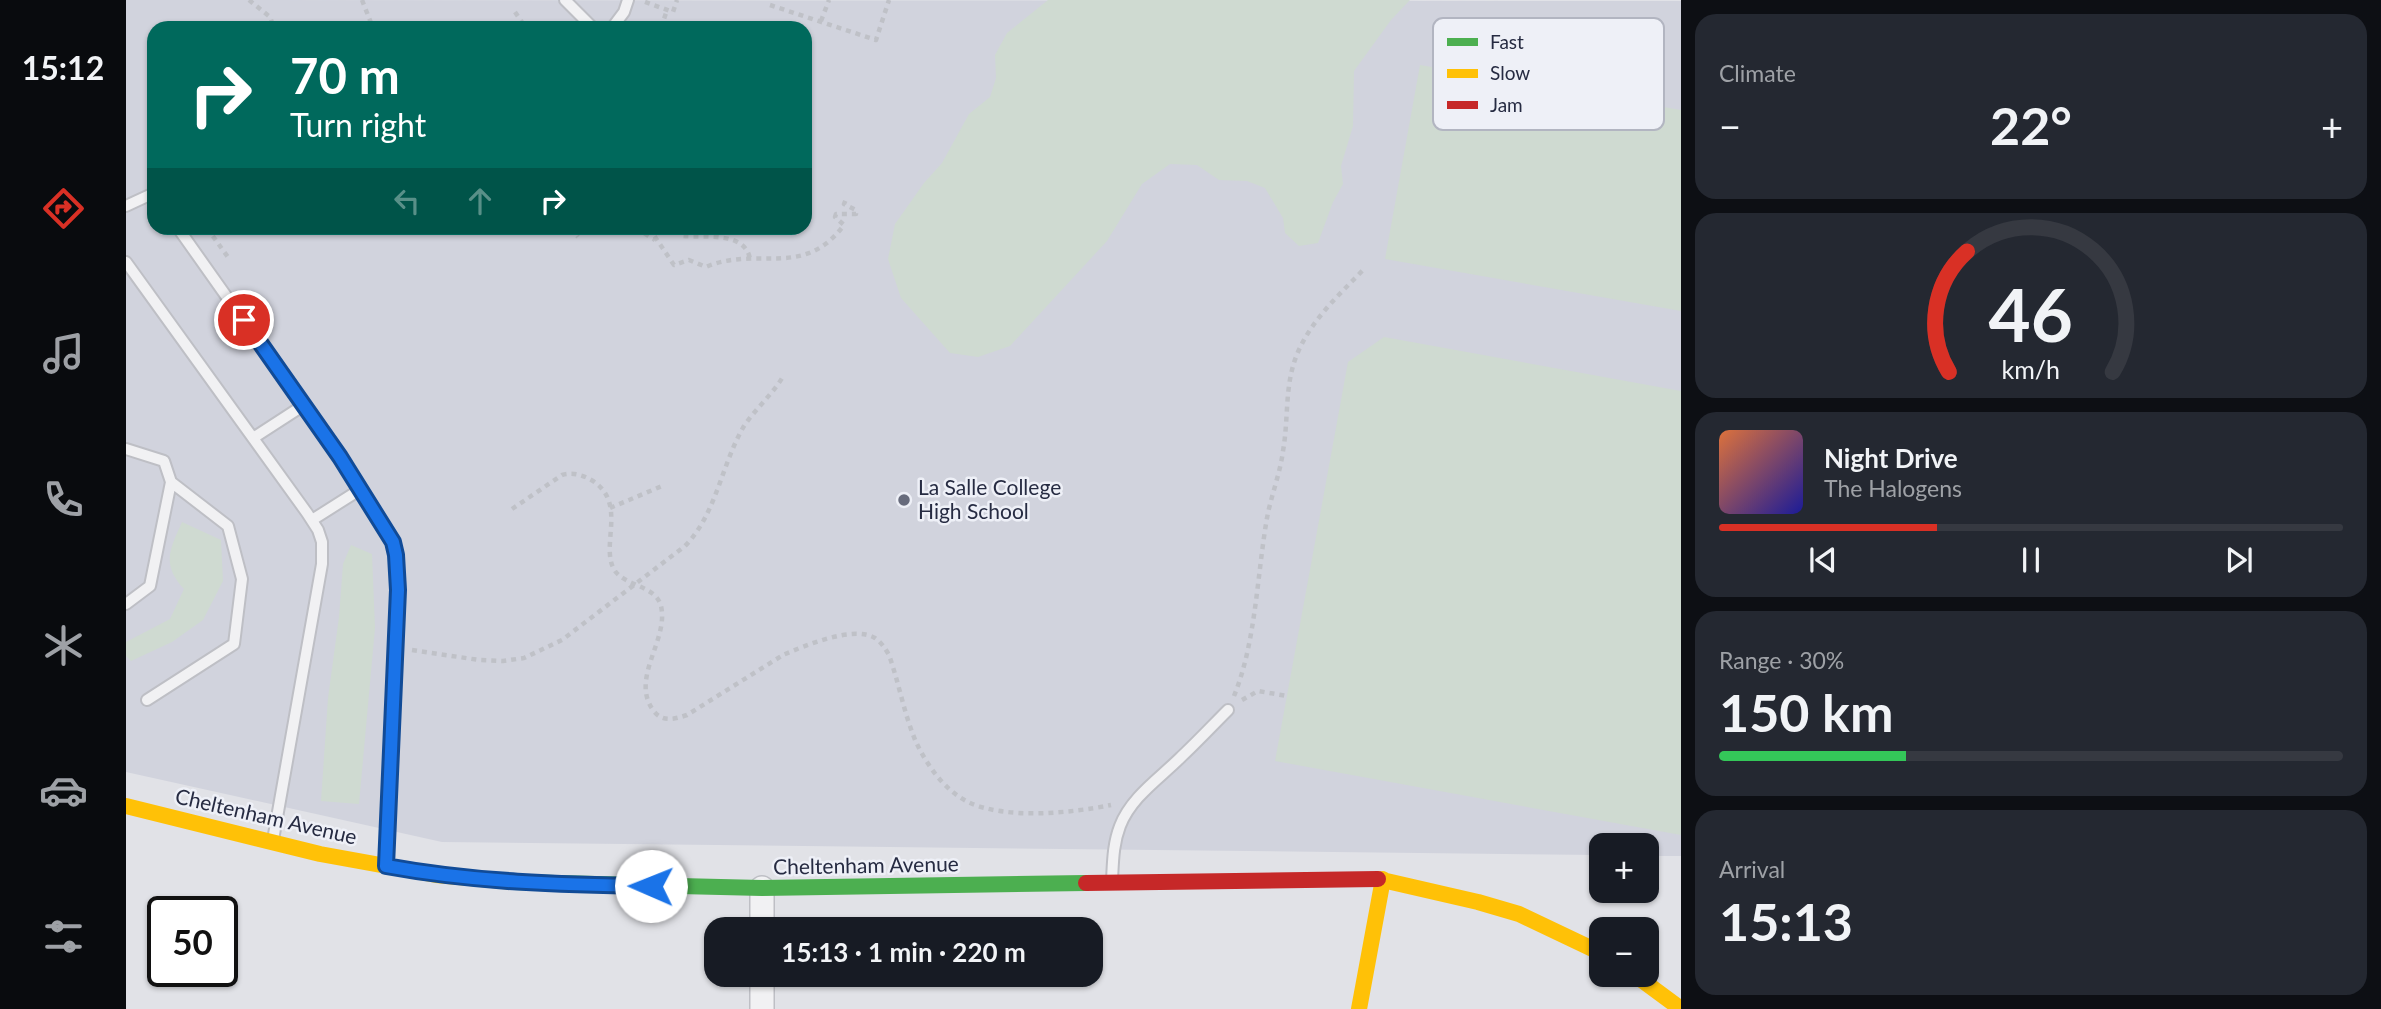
<!DOCTYPE html>
<meta charset="utf-8">
<style>
:root{--surface:#171b24;--page:#242831;--text:#f1f3f6;--muted:#9ea1a6;--line:#363941;--accent:#d93025}
body{margin:0;font-family:Lato,sans-serif;background:var(--page);color:var(--text);height:100vh;display:flex;flex-direction:column;font-size:26px;white-space:nowrap}
*{box-sizing:border-box;margin:0}
p{font-size:23px;color:var(--muted)}
.icon{flex:none;width:38px;height:38px;fill:none;stroke:currentColor;stroke-width:2;stroke-linecap:round;stroke-linejoin:round}
.map{position:relative;flex:1;overflow:hidden}
.details{display:flex;flex-direction:column;gap:14px;padding:14px;background:#0d0f14;width:700px}
.details>*{flex:none}
.hud{position:absolute;left:21px;top:21px;width:665px;height:214px;border-radius:21px;box-shadow:0 2px 5px #0004;background:#00695c;color:#fff;overflow:hidden}
.tools{position:absolute;left:1463px;top:833px;display:grid;gap:14px}
.tools a{display:grid;place-items:center;width:70px;height:70px;border-radius:14px;background:var(--surface);box-shadow:0 2px 5px #0004;font-size:35px}
.speed{position:absolute;left:21px;top:896px;display:flex;gap:14px;font-size:35px;font-weight:700;text-align:center}
.speed>*{display:grid;place-content:center;width:91px;height:91px;border-radius:50%;background:var(--surface);box-shadow:0 2px 5px #0004;line-height:1}
.speed .limit{border:4px solid #111;border-radius:10px;background:#fff;color:#111}
.pin{position:absolute;display:grid;place-items:center;width:60px;height:60px;color:#fff;margin:-30px;border:4px solid #fff;border-radius:50%;box-shadow:0 2px 7px #0007}
.me{position:absolute;width:77px;margin:-38px;rotate:271deg;stroke-linejoin:round;filter:drop-shadow(0 0 5px #0008)}
.turn{display:flex;align-items:center;gap:24px;height:147px;padding:0 28px;font-size:32px}
.turn .icon{width:91px;height:91px;stroke-width:2.5}
.turn b{display:block;font-size:49px;line-height:60px}
.lanes{display:flex;align-items:center;height:66px;padding:0 28px;background:#0003;justify-content:center;gap:35px;direction:ltr}
.lanes .off{opacity:.35}
.big{font-size:52px;font-weight:700;line-height:1.1}
.details .card{flex:1;display:flex;flex-direction:column;justify-content:center;gap:10px;min-width:0;padding:0 24px;border-radius:21px;background:var(--page)}
.details .dial{align-items:center;gap:0}
.dial svg{height:182px;overflow:visible;fill:none;stroke:var(--line);stroke-width:7;stroke-linecap:round;text-anchor:middle}
.dial text{fill:var(--text);stroke:none}
.song{display:flex;align-items:center;gap:21px}
.cover{width:84px;height:84px;border-radius:10px;background:linear-gradient(135deg,hsl(20 70% 55%),hsl(240 70% 35%))}
.played{height:7px;border-radius:4px;background:linear-gradient(90deg,var(--accent) 35%,var(--line) 35%)}
.keys{display:flex;justify-content:space-around;direction:ltr}
.heat{display:flex;justify-content:space-between;align-items:center;font-size:38px;direction:ltr}
.charge{height:10px;border-radius:5px;background:linear-gradient(90deg,#34c759 30%,var(--line) 0)}
.trip{position:absolute;left:578px;top:917px;width:399px;height:70px;border-radius:21px;background:var(--surface);box-shadow:0 2px 5px #0004;font-weight:700;line-height:70px;text-align:center}
main{display:flex;flex:1;min-height:0}
.menu{display:flex;flex-direction:column;width:126px;justify-content:space-around;align-items:center;background:#090b0e;color:var(--muted)}
.menu .icon{width:49px;height:49px}
.menu .selected{color:var(--accent)}
.menu b{font-size:32px;color:var(--text)}
.map>svg:first-child{display:block}
</style>
<main>
<nav class="menu">
<b>15:12</b>
<svg class="icon selected" aria-label="directions" viewBox="0 0 24 24"><path d="M12 3l9 9-9 9-9-9zM9 14v-3h6M13 9l2 2-2 2"/></svg>
<svg class="icon" aria-label="music" viewBox="0 0 24 24"><path d="M9 18V5l10-2v13"/><circle cx="6" cy="18" r="3"/><circle cx="16" cy="16" r="3"/></svg>
<svg class="icon" aria-label="phone" viewBox="0 0 24 24"><path d="M5 4h4l2 5-3 2q2 4 5 5l2-3 5 2v4C11 20 4 13 5 4z"/></svg>
<svg class="icon" aria-label="climate" viewBox="0 0 24 24"><path d="M12 3v18M4 7l16 10M4 17L20 7"/></svg>
<svg class="icon" aria-label="car" viewBox="0 0 24 24"><path d="M5 17H2v-5l4-1 3-4h7l3 4 3 1v5h-3M9 17h6M6 11h13"/><circle cx="7" cy="17" r="2"/><circle cx="17" cy="17" r="2"/></svg>
<svg class="icon" aria-label="filters" viewBox="0 0 24 24"><path d="M4 7h16M4 17h16"/><circle cx="9" cy="7" r="2"/><circle cx="15" cy="17" r="2"/></svg>
</nav>
<div class="map">
<svg width="1555" height="1009" viewBox="0 0 1555 1009">
<rect width="100%" height="100%" fill="#e1e2e7"/>
<!-- built -->
<path fill="#d1d3dd" fill-rule="evenodd" d="M0,0L1555,1V856H1521V845H1475V855L316,842L0,772ZM28,28H679V228H28Z"/>
<!-- green -->
<path fill="#cfdad1" d="M922,0H1284L1265,20L1228,71L1227,126L1215,166L1217,184L1207,202L1192,243L1173,246L1159,233L1157,218L1139,188L1121,181L1093,180L1071,165L1044,164L1016,184L981,241L884,346L852,357L824,353L775,298L762,259L769,224L798,183L816,163L843,114L864,97L870,78L869,55L881,33Z
M1294,65L1555,110V311L1259,259Z
M1258,337L1555,391V835L1149,761L1222,362Z
M56,522L95,540L97,581L77,620L46,642L5,661L0,656V642L44,619L58,589C35,564 44,549 56,522Z
M225,545L246,554L249,628L233,804L195,801L202,698L213,617L217,564Z"/>
<g fill="none" stroke-linecap="round" stroke-linejoin="round">
<!-- lane casing -->
<g stroke="#bebfc5" stroke-width="14">
<path id="lane" d="M439,0L467,28
M486,28L498,12L502,0
M0,206L28,193
M52,228L214,457L267,542L270,555L272,590L260,863
M0,262L181,513L192,530L196,542V564L147,840
M127,438L178,405
M0,449L38,461L45,482L24,586L0,604
M186,520L235,489
M21,700L108,644L116,579L102,526L45,482
M986,880C987,862 987,844 994,826C1005,797 1034,778 1055,757C1071,742 1086,726 1102,710"/>
</g>
<!-- street casing -->
<g stroke="#bebfc5" stroke-width="26">
<path id="street" d="M636,929V888
M636,1009V975"/>
</g>
<!-- path -->
<path stroke="#bfc1c7" stroke-width="4.5" stroke-dasharray="5 5" stroke-linecap="butt" d="M123,0L144,17L148,28
M236,0L247,28
M519,2L547,12L551,0
M644,5L750,40L763,0
M389,12L400,28
M695,21L703,0
M535,28L541,10
M81,228L104,260
M445,228L452,237
M510,228L529,240
M523,228L548,265L563,260L580,267C631,245 677,280 718,225L709,217L710,214H730V210L718,204L720,199
M552,228L557,236C579,238 619,231 624,259
M484,508L536,486
M386,509L436,475C447,472 457,475 467,481C502,504 473,547 489,571C500,586 530,586 535,606C543,640 504,678 527,710C536,723 549,719 561,715L657,655C678,646 727,625 749,638C755,642 759,648 763,655C773,683 778,714 790,742C801,765 818,790 842,802C880,820 945,813 985,805
M286,650L353,660L377,661L398,658L436,640L559,546C591,513 595,465 618,426C630,408 647,394 658,375
M1108,696C1130,642 1131,575 1141,518C1145,496 1154,474 1157,451C1163,417 1158,384 1172,352C1187,318 1213,295 1238,269
M1116,700L1132,691L1161,696"/>
<!-- lane -->
<use href="#lane" stroke="#f1f1f3" stroke-width="10"/>
<!-- street -->
<use href="#street" stroke="#f1f1f3" stroke-width="23"/>
<!-- fast -->
<path stroke="#4caf50" stroke-width="16" d="M388,882L636,888L960,883"/>
<!-- slow -->
<path stroke="#ffc107" stroke-width="16" d="M0,806L194,854L310,875L388,882
M1252,879L1352,902L1393,914L1475,953
M1509,975L1555,1009
M1233,1009L1257,879"/>
<!-- jam -->
<path stroke="#c62828" stroke-width="16" d="M960,883L1252,879"/>
</g>
<g fill="none" stroke-linecap="round" stroke-linejoin="round">
<!-- route casing -->
<g stroke="#114b97" stroke-width="18">
<path id="route" d="M118,320L214,457L267,542L270,555L272,590L260,866C347,882 435,885 525,886"/>
</g>
<!-- route -->
<use href="#route" stroke="#1a73e8" stroke-width="12"/>
</g>
<!-- markers -->
<circle fill="#676b7c" stroke="#eef0f7" stroke-width="2.5" cx="778" cy="500" r="7"/>
<g text-anchor="middle" stroke-width="5" stroke-linejoin="round" paint-order="stroke">
<!-- poi labels -->
<g font-size="21" fill="#262b42" stroke="#eef0f7" text-anchor="start">
<text x="792" y="495">La Salle College<tspan x="792" dy="24">High School</tspan></text>
</g>
<!-- street labels -->
<g font-size="21" fill="#262b42" stroke="#eef0f7">
<text transform="translate(140 817) rotate(13)" y="7">Cheltenham Avenue</text>
<text transform="translate(740 866) rotate(-1)" y="7">Cheltenham Avenue</text>
</g>
</g>
<!-- legend -->
<rect x="1307" y="18" width="231" height="112" rx="10" fill="#eef0f7" stroke="#b2b5c1" stroke-width="2"/>
<rect x="1321" y="38" width="31" height="8" fill="#4caf50"/>
<rect x="1321" y="69" width="31" height="9" fill="#ffc107"/>
<rect x="1321" y="101" width="31" height="8" fill="#c62828"/>
<g font-size="19" fill="#262b42">
<text x="1364" y="49">Fast</text>
<text x="1364" y="80">Slow</text>
<text x="1364" y="112">Jam</text>
</g>
</svg>
<div class="tools">
<a>+</a>
<a>−</a>
</div>
<div class="speed"><div class="limit">50</div></div>
<div class="pin" style="left:118px;top:320px;background:#d93025"><svg class="icon" aria-label="arrive" viewBox="0 0 24 24"><path d="M6 21V4h12l-3 4 3 4H6"/></svg></div>
<svg class="me" style="left:525px;top:886px" viewBox="-20 -20 40 40"><circle r="19" fill="#fff"/><path d="M0-13L10 11 0 6-10 11z" fill="#1a73e8"/></svg>
<div class="trip">15:13 · 1 min · 220 m</div>
<div class="hud">
<div class="turn"><svg class="icon" aria-label="right" viewBox="0 0 24 24"><path d="M7 20v-9h11M14 6l5 5-5 5"/></svg><div><b>70 m</b>Turn right</div></div>
<div class="lanes"><svg class="icon off" aria-label="left" viewBox="0 0 24 24"><path d="M17 20v-9H6M10 6l-5 5 5 5"/></svg><svg class="icon off" aria-label="ahead" viewBox="0 0 24 24"><path d="M12 20V5M6 11l6-6 6 6"/></svg><svg class="icon" aria-label="right" viewBox="0 0 24 24"><path d="M7 20v-9h11M14 6l5 5-5 5"/></svg></div>
</div>
</div>
<section class="details">
<div class="card"><p>Climate</p>
<div class="heat"><a>−</a><b class="big">22°</b><a>+</a></div>
</div>
<div class="card dial"><svg viewBox="0 0 100 80">
<path d="M14 69A42 42 0 1 1 86 69"/>
<path d="M14 69A42 42 0 0 1 22 16" stroke="#d93025"/>
<text x="50" y="56" font-size="32" font-weight="700">46</text>
<text x="50" y="72" font-size="11">km/h</text>
</svg></div>
<div class="card">
<div class="song"><i class="cover"></i><div><b>Night Drive</b><p>The Halogens</p></div></div>
<div class="played"></div>
<div class="keys"><svg class="icon" aria-label="previous" viewBox="0 0 24 24"><path d="M18 5L8 12l10 7zM5 5v14"/></svg><svg class="icon" aria-label="pause" viewBox="0 0 24 24"><path d="M8 5v14M16 5v14"/></svg><svg class="icon" aria-label="next" viewBox="0 0 24 24"><path d="M6 5l10 7-10 7zM19 5v14"/></svg></div>
</div>
<div class="card"><p>Range · 30%</p><b class="big">150 km</b><div class="charge"></div></div>
<div class="card"><p>Arrival</p><b class="big">15:13</b></div>
</section>
</main>
